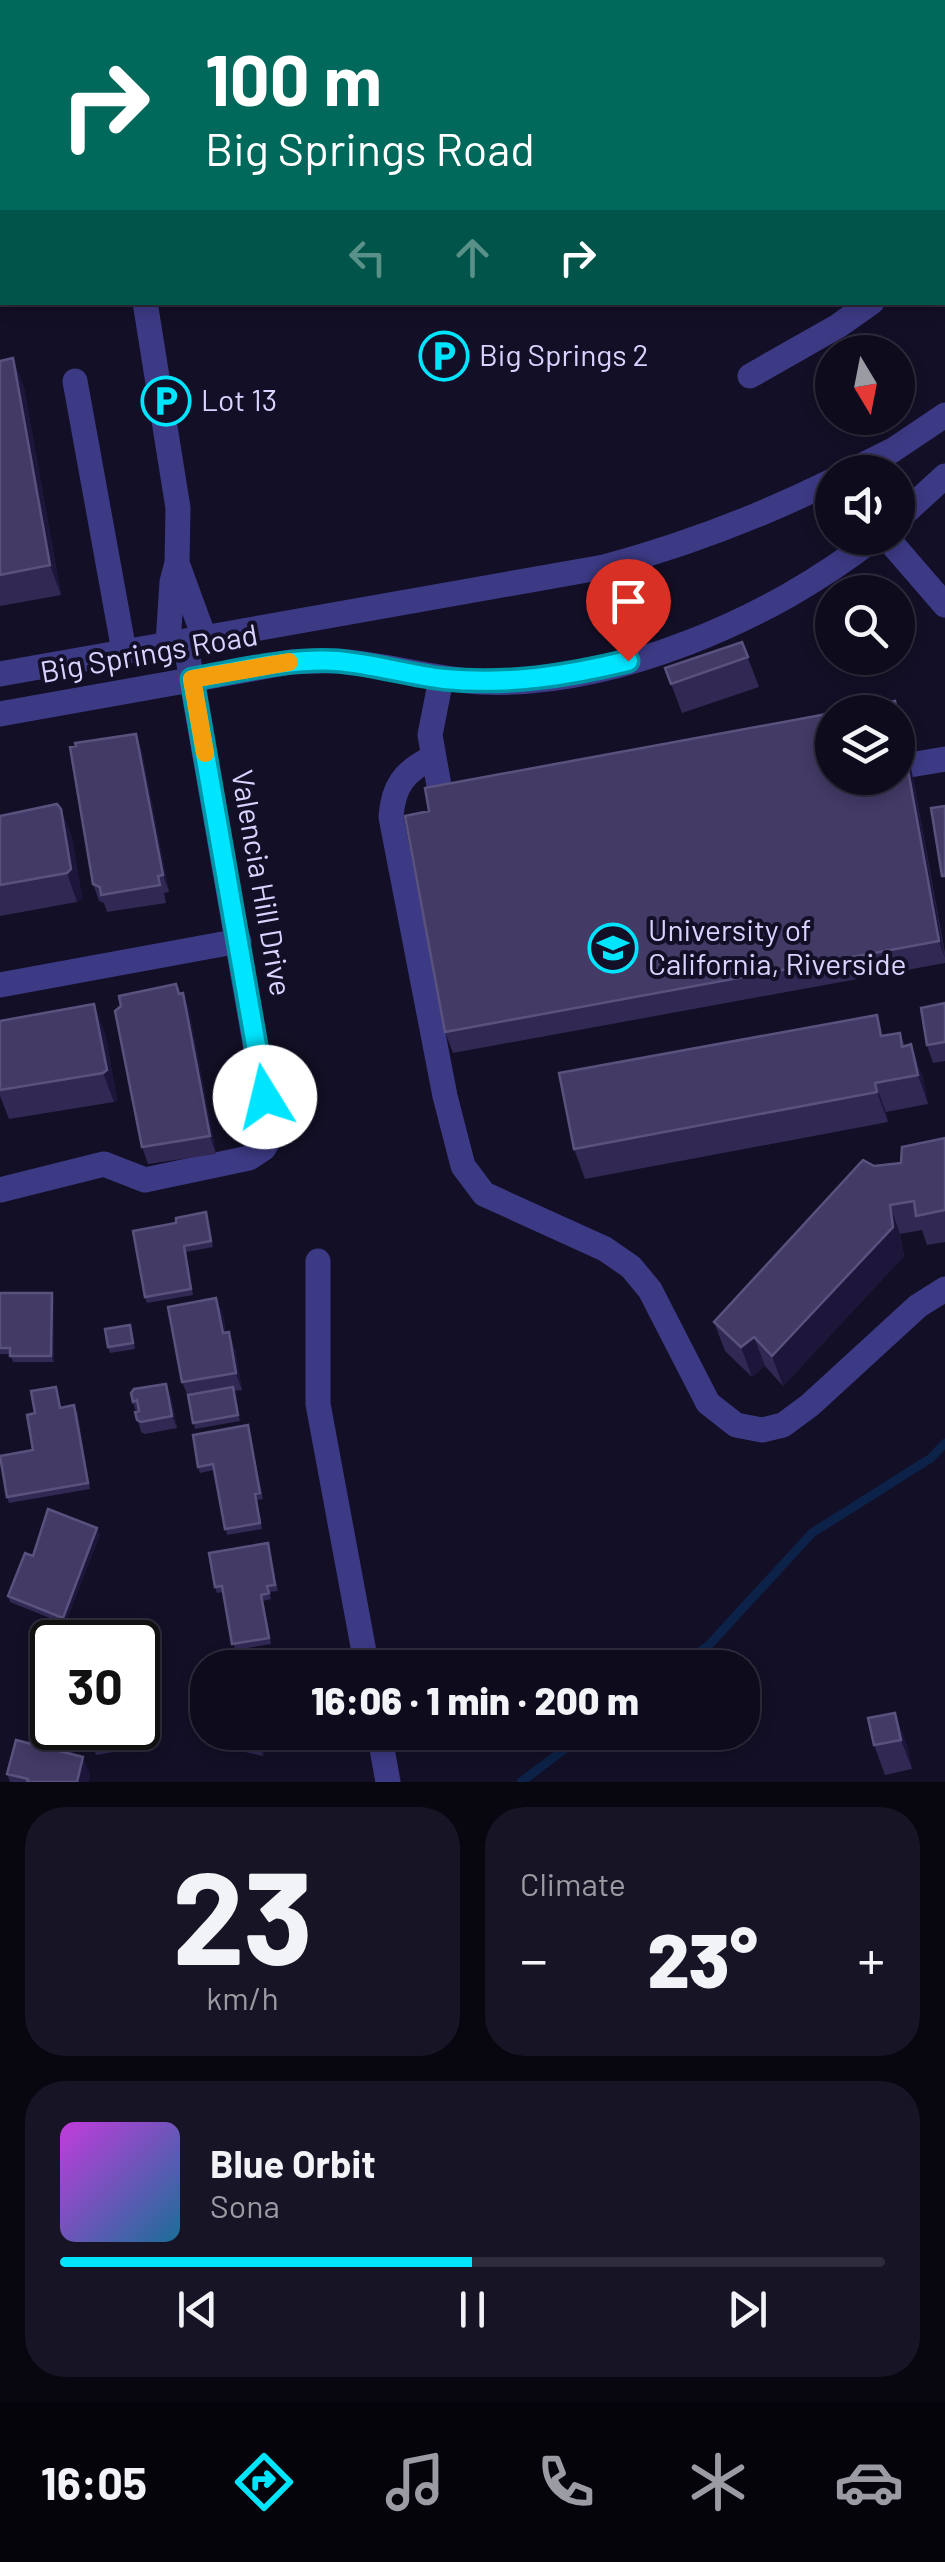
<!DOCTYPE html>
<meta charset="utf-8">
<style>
:root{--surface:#0e0b1c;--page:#171425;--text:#f1f3f6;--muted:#9b9ba3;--line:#2e2b3b;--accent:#00e5ff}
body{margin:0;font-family:Barlow,sans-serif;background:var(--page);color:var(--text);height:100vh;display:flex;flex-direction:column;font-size:38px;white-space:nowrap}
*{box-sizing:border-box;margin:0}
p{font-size:32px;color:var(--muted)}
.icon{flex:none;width:55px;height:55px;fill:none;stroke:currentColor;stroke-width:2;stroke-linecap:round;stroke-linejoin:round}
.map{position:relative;height:1782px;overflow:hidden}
.side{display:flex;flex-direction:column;gap:25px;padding:25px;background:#08060f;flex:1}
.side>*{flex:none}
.banner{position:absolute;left:0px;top:0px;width:945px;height:305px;box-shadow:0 5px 15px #0003,0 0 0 2px var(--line);background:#00695c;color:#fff;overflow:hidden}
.needle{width:65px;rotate:170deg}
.buttons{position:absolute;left:815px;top:335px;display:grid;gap:20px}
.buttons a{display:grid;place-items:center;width:100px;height:100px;border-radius:50%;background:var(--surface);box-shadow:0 5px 15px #0003,0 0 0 2px var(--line);font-size:50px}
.speed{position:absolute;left:30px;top:1620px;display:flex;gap:20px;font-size:50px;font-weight:700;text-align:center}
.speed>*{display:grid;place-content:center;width:130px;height:130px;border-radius:50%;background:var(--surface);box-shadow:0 5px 15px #0003,0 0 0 2px var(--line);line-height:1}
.speed .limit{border:5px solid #111;border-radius:15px;background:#fff;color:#111}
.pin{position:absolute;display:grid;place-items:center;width:85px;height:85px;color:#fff;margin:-102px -42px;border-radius:50% 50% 50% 0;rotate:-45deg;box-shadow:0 0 10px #0007}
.pin .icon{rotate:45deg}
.me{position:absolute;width:110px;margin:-55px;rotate:351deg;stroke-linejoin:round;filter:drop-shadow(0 0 8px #0008)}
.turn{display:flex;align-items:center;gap:35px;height:210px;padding:0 40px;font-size:45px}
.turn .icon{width:130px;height:130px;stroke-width:2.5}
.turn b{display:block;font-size:70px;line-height:85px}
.lanes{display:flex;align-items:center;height:95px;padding:0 40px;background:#0003;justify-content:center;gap:50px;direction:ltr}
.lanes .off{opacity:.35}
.big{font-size:75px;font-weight:800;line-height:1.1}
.side .widget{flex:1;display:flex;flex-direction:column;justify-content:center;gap:15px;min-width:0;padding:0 35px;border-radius:40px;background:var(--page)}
.side .dial{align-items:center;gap:0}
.dial b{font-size:130px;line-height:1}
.song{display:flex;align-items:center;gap:30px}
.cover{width:120px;height:120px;border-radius:15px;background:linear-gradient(135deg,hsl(290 70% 55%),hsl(200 70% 35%))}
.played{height:10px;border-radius:5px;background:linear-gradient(90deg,var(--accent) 50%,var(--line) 50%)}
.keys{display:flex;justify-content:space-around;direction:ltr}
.heat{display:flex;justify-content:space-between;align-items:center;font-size:55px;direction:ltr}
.side .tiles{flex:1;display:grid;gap:25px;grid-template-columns:1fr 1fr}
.widget:last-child{grid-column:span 2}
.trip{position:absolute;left:190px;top:1650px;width:570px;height:100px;border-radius:40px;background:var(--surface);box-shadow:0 5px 15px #0003,0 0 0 2px var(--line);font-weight:800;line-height:100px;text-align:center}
.menu{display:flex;height:160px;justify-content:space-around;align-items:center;background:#06040b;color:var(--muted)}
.menu .icon{width:70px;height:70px}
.menu .current{color:var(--accent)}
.menu b{font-size:45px;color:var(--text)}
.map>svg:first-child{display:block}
</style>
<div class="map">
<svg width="945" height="1782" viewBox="0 0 945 1782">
<rect width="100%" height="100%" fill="#130f26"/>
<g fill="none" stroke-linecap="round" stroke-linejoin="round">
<!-- stream -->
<path stroke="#0c2248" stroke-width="9" d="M678,1668L708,1646L812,1533L931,1458L945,1443
M521,1782L587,1732"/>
<!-- minor -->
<path stroke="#3d3a85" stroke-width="25" d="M942,3H945
M942,254L945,252
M145,302L178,508L177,563
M750,376L838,326L872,302
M75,381L124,651
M849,472L893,450L945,415
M898,519L945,476
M887,538L945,605
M168,643L172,582L177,563L204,637
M0,674L604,567C682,546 759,517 832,481
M441,679L430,735L443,808
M0,714L291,662C306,662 321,660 337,661C385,664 432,679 480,682C612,688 772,619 874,538
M432,758C404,771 393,787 391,817L445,1096L463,1166L484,1194L605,1249L631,1267L650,1290L708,1403L736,1425L762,1430L783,1425L810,1405L918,1306L945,1289
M910,765L945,759
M0,985L239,941
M0,1190L104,1164L145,1180L249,1158L264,1148L271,1136L185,641
M318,1261V1404L367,1668
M379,1732L388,1782"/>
</g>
<!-- wall -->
<path fill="#312854" d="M13,358L24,388L61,595L0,606V361Z
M742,642L759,687L682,713L665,668Z
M903,723L945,953V963L453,1053L445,1032Z
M136,734L142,752L169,892L164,893L166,903L107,912L104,903L99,901L93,884Z
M61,809L72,838L82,898L77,902L0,916V816Z
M183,993L189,1010L216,1154L148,1164L142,1147L180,994Z
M945,1003V1061L933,1063L927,1045Z
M0,1021L105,1033L117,1100L114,1102L9,1119L0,1096Z
M900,1033L905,1046L922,1074L928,1104L886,1112L888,1122L585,1179L574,1149L884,1036Z
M945,1138V1242L927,1245L922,1230L900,1234L904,1256L783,1386L765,1366L752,1377L725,1351L714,1322L874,1166L901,1163Z
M206,1212L213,1247L186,1252L193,1295L147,1303L145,1297L176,1223Z
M0,1293H52L54,1299V1362H13L10,1354H0Z
M216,1298L223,1315L226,1333L235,1349L242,1390L234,1391L240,1421L195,1429L189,1399L182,1382Z
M132,1331L135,1349L110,1353L108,1347Z
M58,1393L61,1408L77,1411L90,1489L9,1503L7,1497L33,1450L35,1413Z
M171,1396L177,1428L145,1434L141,1432L133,1402Z
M248,1425L263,1499L257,1500L262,1529L227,1535L214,1470L200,1473L198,1467Z
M100,1534L65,1624L10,1602L8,1596L33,1556Z
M268,1543L278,1591L269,1592L271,1599L263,1601L271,1644L235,1650L223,1592L217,1593L215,1587Z
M147,1625L150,1641L135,1642L133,1637Z
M138,1650L148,1655L158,1710L138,1713Z
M868,1718L906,1742L912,1769L885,1775L874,1745Z
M131,1728L134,1742L118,1745L119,1751L96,1755L94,1749L69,1753L90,1774L88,1782H10L7,1774L67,1753L65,1748Z
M208,1732H286L284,1741L267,1737L263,1756L207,1743L205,1737Z"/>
<!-- shaded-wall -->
<path fill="#1d163a" d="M13,358L24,388L61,595L50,565Z
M895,701L903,723L945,958L939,941Z
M136,734L142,752L169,892L163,875Z
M61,809L72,838L82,898L77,902L67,873Z
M183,993L189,1010L216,1154L210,1136Z
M94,1004L105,1033L117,1100L114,1102L103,1073Z
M911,1044L922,1074L928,1104L918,1075Z
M875,1083L886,1112L888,1122L877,1092Z
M890,1205L900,1234L904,1256L783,1386L772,1356Z
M52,1293L54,1299V1362L51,1356Z
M216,1298L223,1315L229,1350L223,1333Z
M229,1332L235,1349L242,1390L236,1373Z
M754,1337L765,1366L752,1377L741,1347Z
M166,1384L171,1396L177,1428L172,1416Z
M97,1528L100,1534L65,1624L63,1618Z
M895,1713L906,1742L912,1769L901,1740Z
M265,1732L267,1737L263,1756L261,1750Z
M83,1757L90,1774L88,1782H77Z"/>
<!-- building -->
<path fill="#433a66" stroke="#5a527e" stroke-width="2.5" d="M13,358L50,565L0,575V361Z
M742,642L748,657L671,684L665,668Z
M895,701L897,712H833Z
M832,713V778H898V715L939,941L445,1032L405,816L429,811L425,788Z
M136,734L163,875L158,876L160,885L101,895L100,887L93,884L70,747L76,746L75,743Z
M57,804L61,809L71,869L67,873L0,885V816Z
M945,806V876H942L931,808Z
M176,984L179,994L183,993L210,1136L142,1147L115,1011L121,1006L119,996Z
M945,1003V1042L927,1045L921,1008Z
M94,1004L107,1070L103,1073L0,1090V1021Z
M877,1015L881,1036L900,1033L902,1047L911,1044L918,1075L875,1083L877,1092L574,1149L559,1073Z
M945,1138V1210L916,1216L914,1201L890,1205L893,1227L772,1356L754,1337L741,1347L714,1322L863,1160L874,1166L901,1163L902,1147Z
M206,1212L211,1241L184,1246L191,1289L145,1297L133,1231L176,1223V1218Z
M0,1293H52L51,1356H10V1348H0Z
M216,1298L223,1333L229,1332L236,1373L182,1382L168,1307Z
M130,1325L133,1343L108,1347L105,1329Z
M166,1384L172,1416L141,1422L137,1420L135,1412L139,1411L137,1400L133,1402L131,1393L134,1389Z
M56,1387L60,1408L74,1405L88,1483L7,1497L0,1456L33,1450L27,1415L35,1413L31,1391Z
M233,1387L238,1415L193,1423L188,1395Z
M248,1425L260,1493L255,1494L260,1523L225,1529L213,1464L198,1467L193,1435Z
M48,1509L97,1528L63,1618L8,1596L25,1553L33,1556Z
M268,1543L275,1585L267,1586L269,1593L261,1595L269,1638L232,1644L222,1586L215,1587L209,1553Z
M147,1625L148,1635L133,1637L132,1627Z
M146,1649L156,1704L138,1707V1650Z
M895,1713L901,1740L874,1745L868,1718Z
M208,1727V1732H265L261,1750L205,1737Z
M62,1728H130L132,1736L116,1739L117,1745L94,1749L93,1743L65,1748Z
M16,1740L83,1757L77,1782H27L28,1779L7,1774Z"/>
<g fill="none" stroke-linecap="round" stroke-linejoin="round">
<!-- route casing -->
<g stroke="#0095a6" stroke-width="25">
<path id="route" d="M265,1097L192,679C239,671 289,658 337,661C373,664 409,675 444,679C508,685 566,676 628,661"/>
</g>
<!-- route -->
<use href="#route" stroke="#00e5ff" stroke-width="18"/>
<!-- slow -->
<path stroke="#f59e0b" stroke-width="18" d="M205,753L192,679L289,662"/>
</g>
<!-- icons -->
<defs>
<g id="parking-ring" transform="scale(2.5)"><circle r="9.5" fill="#130f26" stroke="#00e5ff" stroke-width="1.5"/><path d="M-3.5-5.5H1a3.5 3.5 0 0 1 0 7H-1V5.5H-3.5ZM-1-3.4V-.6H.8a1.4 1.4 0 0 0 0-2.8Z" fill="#00e5ff"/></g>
<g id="university-ring" transform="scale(2.5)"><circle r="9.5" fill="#130f26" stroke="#00e5ff" stroke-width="1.5"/><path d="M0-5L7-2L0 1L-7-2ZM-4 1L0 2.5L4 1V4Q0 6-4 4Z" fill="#00e5ff"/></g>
</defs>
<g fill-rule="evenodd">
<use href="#parking-ring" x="444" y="356"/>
<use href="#parking-ring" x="166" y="401"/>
<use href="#university-ring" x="613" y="948"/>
</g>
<g text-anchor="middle" stroke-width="8" stroke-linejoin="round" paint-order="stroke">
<!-- poi labels -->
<g font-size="30" fill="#d9d4ff" stroke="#130f26" text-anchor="start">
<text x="479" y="366">Big Springs 2</text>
<text x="201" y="411">Lot 13</text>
<text x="648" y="941">University of<tspan x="648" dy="34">California, Riverside</tspan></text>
</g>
<!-- street labels -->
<g font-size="30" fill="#d9d4ff" stroke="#130f26">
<text transform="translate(149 654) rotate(-10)" y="10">Big Springs Road</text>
<text transform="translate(261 883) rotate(80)" y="10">Valencia Hill Drive</text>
</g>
</g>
</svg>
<div class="buttons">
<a><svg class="needle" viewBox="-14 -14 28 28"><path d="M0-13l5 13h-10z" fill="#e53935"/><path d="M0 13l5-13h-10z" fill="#9b9ba3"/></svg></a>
<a><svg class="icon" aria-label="sound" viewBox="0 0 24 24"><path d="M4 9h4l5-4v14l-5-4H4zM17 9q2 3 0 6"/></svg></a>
<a><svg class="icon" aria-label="search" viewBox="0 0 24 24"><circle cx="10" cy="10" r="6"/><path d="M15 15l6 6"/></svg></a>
<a><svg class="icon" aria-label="layers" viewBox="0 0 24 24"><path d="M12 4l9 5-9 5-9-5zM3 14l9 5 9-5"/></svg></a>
</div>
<div class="speed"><div class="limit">30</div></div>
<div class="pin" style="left:628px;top:661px;background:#d93025"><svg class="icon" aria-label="arrive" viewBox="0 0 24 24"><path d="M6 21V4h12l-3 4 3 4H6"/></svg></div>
<svg class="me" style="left:265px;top:1097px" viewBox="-20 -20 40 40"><circle r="19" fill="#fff"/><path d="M0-13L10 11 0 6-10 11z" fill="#00e5ff"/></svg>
<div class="trip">16:06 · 1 min · 200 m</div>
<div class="banner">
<div class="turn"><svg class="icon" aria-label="right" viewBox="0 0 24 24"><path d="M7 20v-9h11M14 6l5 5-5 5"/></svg><div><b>100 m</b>Big Springs Road</div></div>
<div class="lanes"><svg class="icon off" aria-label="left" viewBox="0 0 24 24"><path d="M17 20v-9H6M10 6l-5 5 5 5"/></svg><svg class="icon off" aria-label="ahead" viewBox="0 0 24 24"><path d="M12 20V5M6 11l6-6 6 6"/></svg><svg class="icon" aria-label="right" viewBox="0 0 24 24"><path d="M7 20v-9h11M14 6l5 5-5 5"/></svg></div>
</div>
</div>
<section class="side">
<div class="tiles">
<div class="widget dial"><b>23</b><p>km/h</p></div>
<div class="widget"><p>Climate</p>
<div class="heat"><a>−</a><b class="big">23°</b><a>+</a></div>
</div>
<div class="widget">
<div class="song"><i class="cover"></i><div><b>Blue Orbit</b><p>Sona</p></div></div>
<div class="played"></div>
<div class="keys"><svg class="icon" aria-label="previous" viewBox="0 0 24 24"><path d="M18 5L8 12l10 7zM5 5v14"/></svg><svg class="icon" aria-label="pause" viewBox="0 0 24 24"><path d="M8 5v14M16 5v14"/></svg><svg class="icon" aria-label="next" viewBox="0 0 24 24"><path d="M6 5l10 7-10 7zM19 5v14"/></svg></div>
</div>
</div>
</section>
<nav class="menu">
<b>16:05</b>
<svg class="icon current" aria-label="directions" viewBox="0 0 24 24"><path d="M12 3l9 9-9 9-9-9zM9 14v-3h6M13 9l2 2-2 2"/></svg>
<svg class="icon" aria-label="music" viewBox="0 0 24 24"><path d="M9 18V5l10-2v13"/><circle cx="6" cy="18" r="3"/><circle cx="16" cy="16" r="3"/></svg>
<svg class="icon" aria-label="phone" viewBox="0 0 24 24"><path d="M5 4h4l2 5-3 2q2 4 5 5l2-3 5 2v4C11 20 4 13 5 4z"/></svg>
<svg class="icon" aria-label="climate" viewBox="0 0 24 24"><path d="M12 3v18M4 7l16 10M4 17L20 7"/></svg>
<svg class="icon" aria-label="car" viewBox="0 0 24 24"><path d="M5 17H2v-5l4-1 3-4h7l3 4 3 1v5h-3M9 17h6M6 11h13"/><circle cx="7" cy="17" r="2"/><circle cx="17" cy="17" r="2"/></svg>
</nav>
